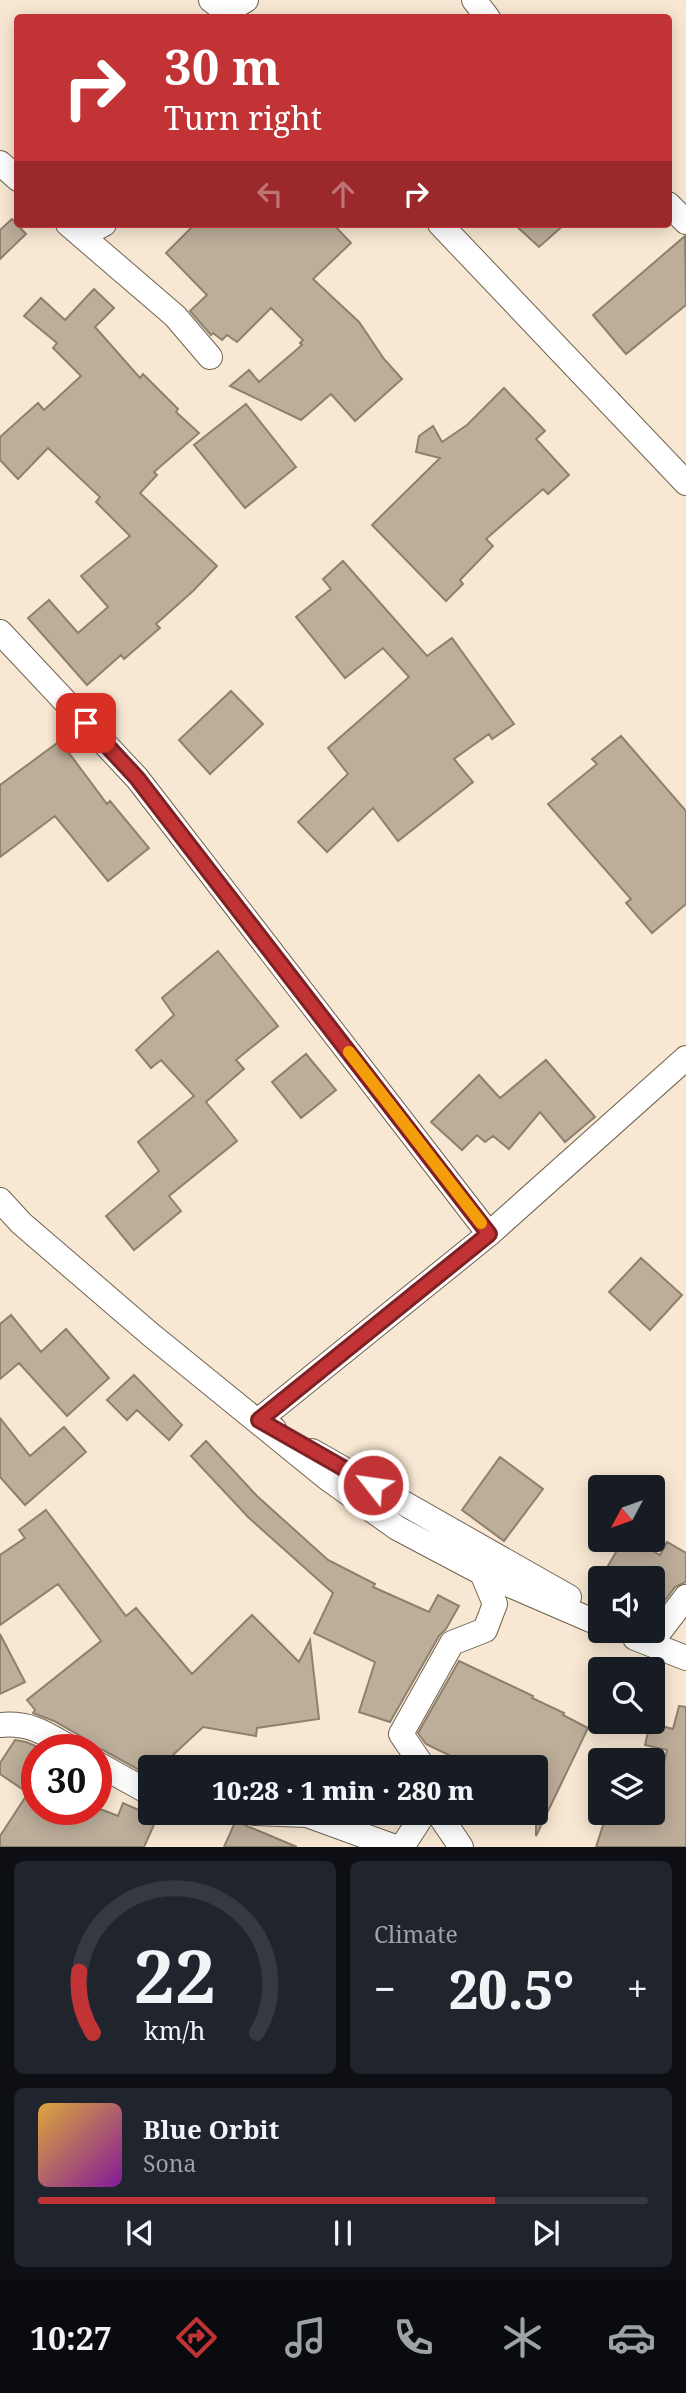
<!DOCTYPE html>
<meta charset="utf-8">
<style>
:root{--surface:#171b24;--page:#20242c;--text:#f1f3f6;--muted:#9ea1a6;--line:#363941;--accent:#c23336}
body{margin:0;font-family:"Noto Serif",serif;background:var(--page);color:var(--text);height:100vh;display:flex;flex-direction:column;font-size:26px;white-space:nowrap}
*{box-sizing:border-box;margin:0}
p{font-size:23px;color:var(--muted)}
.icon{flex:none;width:38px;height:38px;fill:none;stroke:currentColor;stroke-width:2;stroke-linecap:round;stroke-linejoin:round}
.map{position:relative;height:1847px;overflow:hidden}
.panel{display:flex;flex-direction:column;gap:14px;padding:14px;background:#0d0f14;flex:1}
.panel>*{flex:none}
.top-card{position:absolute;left:14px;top:14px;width:658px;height:214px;border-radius:7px;box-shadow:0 4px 18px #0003;background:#c23336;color:#fff;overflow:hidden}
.needle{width:46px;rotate:229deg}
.fabs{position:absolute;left:588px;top:1475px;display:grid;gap:14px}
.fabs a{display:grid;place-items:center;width:77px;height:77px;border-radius:7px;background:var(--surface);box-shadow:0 4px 18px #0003;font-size:35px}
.speed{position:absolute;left:21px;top:1734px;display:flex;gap:14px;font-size:35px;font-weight:700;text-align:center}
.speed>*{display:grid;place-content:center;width:91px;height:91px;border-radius:50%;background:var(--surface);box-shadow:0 4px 18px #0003;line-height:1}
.speed .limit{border:10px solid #d22;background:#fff;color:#111}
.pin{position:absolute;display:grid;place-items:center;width:60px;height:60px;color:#fff;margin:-30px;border-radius:14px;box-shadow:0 4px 10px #0006}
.me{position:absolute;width:77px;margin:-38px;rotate:300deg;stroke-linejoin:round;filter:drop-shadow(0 0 5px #0008)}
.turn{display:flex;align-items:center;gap:24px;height:147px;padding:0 35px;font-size:32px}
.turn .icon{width:91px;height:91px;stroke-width:2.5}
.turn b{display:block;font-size:49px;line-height:60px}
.lanes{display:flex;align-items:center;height:66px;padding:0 35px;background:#0003;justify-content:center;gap:35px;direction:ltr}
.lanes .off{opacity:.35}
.big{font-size:52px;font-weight:800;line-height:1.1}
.panel .widget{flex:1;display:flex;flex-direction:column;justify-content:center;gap:10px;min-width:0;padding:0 24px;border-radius:10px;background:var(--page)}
.panel .dial{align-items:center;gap:0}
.dial svg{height:182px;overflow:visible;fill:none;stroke:var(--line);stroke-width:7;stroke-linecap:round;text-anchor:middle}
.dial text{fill:var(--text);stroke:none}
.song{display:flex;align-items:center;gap:21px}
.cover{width:84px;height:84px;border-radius:10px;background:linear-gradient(135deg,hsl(40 70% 55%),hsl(290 70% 35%))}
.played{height:7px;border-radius:4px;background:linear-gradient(90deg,var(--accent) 75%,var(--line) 75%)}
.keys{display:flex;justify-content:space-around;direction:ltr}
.heat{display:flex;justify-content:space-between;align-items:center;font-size:38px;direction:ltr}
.panel .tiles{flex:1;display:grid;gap:14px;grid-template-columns:1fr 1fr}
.widget:last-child{grid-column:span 2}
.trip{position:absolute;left:138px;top:1755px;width:410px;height:70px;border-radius:7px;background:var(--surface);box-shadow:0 4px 18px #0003;font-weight:800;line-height:70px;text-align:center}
.tab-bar{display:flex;height:112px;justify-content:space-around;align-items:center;background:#090b0e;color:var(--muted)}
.tab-bar .icon{width:49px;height:49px}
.tab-bar .selected{color:var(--accent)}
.tab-bar b{font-size:32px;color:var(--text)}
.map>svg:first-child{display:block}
</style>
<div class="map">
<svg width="686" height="1847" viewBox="0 0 686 1847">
<rect width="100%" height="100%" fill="#f8e8d3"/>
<!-- building -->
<path fill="#bdae9a" stroke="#8e806c" stroke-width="2" d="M12,219L26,234L0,259V230Z
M195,224H333L351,243L313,279L359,322L384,359L402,379L355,421L331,394L301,420L230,386L249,370L259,382L302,345L300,343L303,340L271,308L237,342L227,335L222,340L213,333L211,335L190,311L207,295L166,253Z
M514,224H565L539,247Z
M685,236L686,305L626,354L593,315Z
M94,289L114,308L95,327L140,378L143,374L178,409L176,412L199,433L154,472L157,475L140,493L217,566L193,591L156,624L160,628L124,659L121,655L87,685L28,618L49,600L78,633L108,607L81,576L130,536L96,502L100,497L48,448L18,479L0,460V437L38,403L44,410L81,376L53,348L57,343L24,316L41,298L65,320Z
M504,388L545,431L536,439L569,475L548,494L543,489L486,539L493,546L460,580L463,584L446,601L372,525L440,458L416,452L419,436L433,426L442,442L467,425Z
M246,404L296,467L245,508L194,445Z
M343,561L427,656L452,638L514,724L492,739L489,734L454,759L473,782L398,841L373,808L327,852L298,822L348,774L328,748L409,677L383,648L345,678L296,617L331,589L323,579Z
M231,691L263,724L210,774L179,740Z
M621,736L686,811V904L652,933L626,903L631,899L548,804L597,764L592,759Z
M60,741L107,804L110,801L149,848L108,881L55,816L0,857V785Z
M218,951L278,1026L236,1060L244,1069L206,1102L237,1141L169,1196L181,1211L134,1250L106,1216L159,1171L138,1142L194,1096L161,1060L151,1068L136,1050L174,1015L162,998Z
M306,1054L336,1090L301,1118L272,1082Z
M546,1060L595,1117L565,1142L540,1112L509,1149L493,1136L485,1142L477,1135L462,1150L431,1122L479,1075L500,1098Z
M641,1258L682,1295L650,1330L609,1292Z
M11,1315L41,1352L66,1329L109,1378L67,1416L19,1363L0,1379V1324Z
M134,1375L182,1425L169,1440L137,1410L127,1420L107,1400Z
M0,1418L30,1456L64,1427L86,1452L25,1505L0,1477Z
M206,1441L257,1496L328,1560L375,1584L373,1587L429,1612L438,1595L459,1606L446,1629L439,1636L390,1722L359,1712L375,1662L314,1633L333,1593L249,1518L191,1456Z
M500,1457L543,1489L504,1541L462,1510Z
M46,1510L126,1616L136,1608L192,1674L252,1615L299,1662L310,1640L319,1719L257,1728L256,1736L203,1727L159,1768H150V1776L103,1750L96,1748L89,1750L87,1743L82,1737L54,1721L33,1713L35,1710L27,1700L101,1641L58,1584L0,1625V1555L25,1538L19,1530Z
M623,1540H634L660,1555L667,1542L686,1553V1582L675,1587L660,1607L653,1603V1578H601Z
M0,1634L25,1682L0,1694Z
M459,1661L533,1696L532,1698L564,1713L563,1715L588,1728L536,1836V1768H457L461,1761L426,1744L418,1733Z
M679,1706L686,1707V1847H596L607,1813H653L667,1750L645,1745L650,1723L673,1729Z
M15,1740L26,1742L45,1750H37V1810H103L118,1816L123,1803L157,1818L144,1847H0V1836L28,1793L0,1774V1763Z
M236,1820L247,1826L297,1847H224Z"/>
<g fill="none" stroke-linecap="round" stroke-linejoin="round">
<!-- minor casing -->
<g stroke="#706350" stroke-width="26">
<path id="minor" d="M211,0C224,11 232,9 246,0
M474,0L488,18
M0,163L18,179
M668,204L686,222
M68,224L175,316L210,357
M440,224L686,483
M82,236L104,224
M0,632L137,778L489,1234L686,1058
M0,1200L21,1223L150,1334L327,1478L397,1528L482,1573L600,1624
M274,1429L259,1420L489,1234
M312,1451L569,1597
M628,1631L650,1644L686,1597
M635,1638L686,1658
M0,1725C32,1722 48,1735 74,1750
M96,1763L150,1793
M420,1768V1762L401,1734L452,1643L485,1630L495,1604L482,1573
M254,1813L307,1815L395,1847
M438,1813L461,1847
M402,1847L424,1813"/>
</g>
<!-- minor -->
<use href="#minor" stroke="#fff" stroke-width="24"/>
</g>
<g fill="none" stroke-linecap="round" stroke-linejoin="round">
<!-- route casing -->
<g stroke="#7e2123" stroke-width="18">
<path id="route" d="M86,723L137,778L489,1234L259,1420L373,1485"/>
</g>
<!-- route -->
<use href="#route" stroke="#c23336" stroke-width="12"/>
<!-- slow -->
<path stroke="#f59e0b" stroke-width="12" d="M349,1052L481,1223"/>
</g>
</svg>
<div class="fabs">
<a><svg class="needle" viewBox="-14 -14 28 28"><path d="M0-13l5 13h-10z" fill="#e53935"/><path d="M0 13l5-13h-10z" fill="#9ea1a6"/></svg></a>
<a><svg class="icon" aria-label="sound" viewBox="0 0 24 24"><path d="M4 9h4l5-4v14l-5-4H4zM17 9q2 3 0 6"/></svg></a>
<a><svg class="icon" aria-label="search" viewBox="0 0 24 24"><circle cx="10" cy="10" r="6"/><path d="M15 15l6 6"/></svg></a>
<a><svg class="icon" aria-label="layers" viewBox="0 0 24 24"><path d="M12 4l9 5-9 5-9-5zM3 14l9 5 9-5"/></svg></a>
</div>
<div class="speed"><div class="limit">30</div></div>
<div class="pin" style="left:86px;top:723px;background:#d93025"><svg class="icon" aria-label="arrive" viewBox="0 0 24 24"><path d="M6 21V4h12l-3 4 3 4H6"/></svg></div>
<svg class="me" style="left:373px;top:1485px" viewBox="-20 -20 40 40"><circle r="17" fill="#c23336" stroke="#fff" stroke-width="3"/><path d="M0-11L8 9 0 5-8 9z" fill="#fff"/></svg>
<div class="trip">10:28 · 1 min · 280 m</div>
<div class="top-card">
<div class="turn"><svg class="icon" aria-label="right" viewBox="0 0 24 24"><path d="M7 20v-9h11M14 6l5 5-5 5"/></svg><div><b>30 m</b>Turn right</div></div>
<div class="lanes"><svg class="icon off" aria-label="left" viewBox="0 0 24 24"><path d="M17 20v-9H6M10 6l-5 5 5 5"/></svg><svg class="icon off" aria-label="ahead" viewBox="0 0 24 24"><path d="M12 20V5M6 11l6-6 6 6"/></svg><svg class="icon" aria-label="right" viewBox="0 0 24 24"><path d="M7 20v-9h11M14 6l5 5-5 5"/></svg></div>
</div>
</div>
<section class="panel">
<div class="tiles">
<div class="widget dial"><svg viewBox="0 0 100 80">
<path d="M14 69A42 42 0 1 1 86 69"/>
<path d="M14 69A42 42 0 0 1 8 42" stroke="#c23336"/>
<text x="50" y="56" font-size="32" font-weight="700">22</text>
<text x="50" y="72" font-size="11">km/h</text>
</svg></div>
<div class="widget"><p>Climate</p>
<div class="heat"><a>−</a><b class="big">20.5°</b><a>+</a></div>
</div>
<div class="widget">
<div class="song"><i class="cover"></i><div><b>Blue Orbit</b><p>Sona</p></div></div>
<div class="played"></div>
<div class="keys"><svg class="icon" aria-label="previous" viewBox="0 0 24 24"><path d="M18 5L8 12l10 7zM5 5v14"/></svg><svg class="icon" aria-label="pause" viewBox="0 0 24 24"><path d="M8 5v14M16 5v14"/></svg><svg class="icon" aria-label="next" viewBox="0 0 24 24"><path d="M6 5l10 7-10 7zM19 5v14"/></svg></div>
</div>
</div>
</section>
<nav class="tab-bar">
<b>10:27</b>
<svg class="icon selected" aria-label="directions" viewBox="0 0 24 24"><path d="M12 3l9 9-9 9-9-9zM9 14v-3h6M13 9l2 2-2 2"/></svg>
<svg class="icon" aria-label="music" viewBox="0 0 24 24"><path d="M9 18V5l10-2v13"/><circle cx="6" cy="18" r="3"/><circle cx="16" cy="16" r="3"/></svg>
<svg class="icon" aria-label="phone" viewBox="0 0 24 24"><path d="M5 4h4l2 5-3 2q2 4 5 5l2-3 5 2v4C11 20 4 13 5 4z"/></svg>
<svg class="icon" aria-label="climate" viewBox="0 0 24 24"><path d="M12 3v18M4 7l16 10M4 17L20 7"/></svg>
<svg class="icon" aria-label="car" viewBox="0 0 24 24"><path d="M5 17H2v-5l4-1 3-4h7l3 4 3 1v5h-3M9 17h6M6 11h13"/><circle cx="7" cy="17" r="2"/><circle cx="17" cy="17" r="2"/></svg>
</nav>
